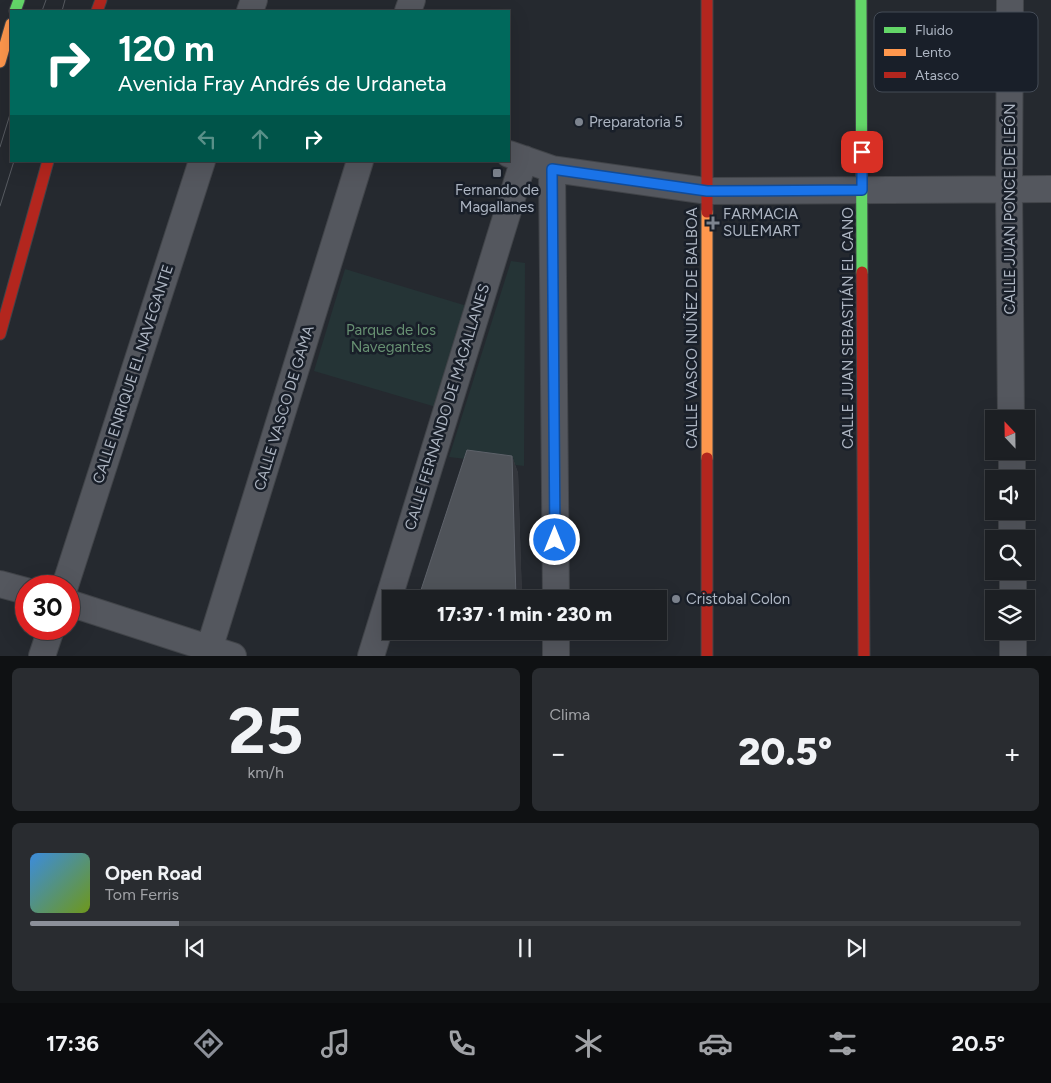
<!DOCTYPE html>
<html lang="es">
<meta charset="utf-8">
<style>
:root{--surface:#1c1f23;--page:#292c30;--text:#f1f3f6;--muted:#a0a2a6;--line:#3a3d41;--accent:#8c9099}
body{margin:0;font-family:Figtree,sans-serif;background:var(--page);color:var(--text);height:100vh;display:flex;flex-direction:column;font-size:19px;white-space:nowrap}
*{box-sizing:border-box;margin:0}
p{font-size:16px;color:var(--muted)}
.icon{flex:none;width:28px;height:28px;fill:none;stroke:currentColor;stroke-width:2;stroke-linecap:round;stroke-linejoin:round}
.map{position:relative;height:656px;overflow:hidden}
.sheet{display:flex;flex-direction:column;gap:12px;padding:12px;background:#0f1113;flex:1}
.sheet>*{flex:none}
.top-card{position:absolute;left:10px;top:10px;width:500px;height:152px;border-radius:0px;box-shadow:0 5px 20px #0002,0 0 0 1px var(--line);background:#00695c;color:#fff;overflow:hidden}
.needle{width:32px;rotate:338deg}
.fabs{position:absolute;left:985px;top:410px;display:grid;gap:10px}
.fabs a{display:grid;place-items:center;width:50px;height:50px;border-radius:0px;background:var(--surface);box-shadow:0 5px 20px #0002,0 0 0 1px var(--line);font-size:25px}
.speed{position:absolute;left:15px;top:575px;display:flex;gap:10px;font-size:25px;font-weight:700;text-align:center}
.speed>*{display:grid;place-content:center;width:65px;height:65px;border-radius:50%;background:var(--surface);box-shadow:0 5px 20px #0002,0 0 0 1px var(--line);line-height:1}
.speed .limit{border:8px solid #d22;background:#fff;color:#111}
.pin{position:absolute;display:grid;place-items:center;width:42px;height:42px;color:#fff;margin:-21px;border-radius:10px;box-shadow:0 2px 8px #0006}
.me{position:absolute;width:55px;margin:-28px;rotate:0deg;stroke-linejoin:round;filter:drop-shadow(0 0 4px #0008)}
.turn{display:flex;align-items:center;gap:18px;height:105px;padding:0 25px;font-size:22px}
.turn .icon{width:65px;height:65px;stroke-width:2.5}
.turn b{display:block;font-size:35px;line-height:42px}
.lanes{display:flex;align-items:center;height:48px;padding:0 25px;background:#0003;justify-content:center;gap:25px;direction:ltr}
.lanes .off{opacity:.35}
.big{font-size:38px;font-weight:800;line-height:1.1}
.sheet .card{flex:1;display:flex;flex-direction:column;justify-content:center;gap:8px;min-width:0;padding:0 18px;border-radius:8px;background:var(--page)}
.sheet .dial{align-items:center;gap:0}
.dial b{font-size:65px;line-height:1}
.song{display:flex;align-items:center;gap:15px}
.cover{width:60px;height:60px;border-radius:8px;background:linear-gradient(135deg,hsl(210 70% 55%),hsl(80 70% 35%))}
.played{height:5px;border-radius:2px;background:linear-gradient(90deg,var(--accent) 15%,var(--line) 15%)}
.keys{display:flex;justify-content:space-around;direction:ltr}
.heat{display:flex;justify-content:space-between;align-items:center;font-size:28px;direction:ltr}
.sheet .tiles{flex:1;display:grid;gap:12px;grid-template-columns:1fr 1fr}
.card:last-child{grid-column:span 2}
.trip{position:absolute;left:382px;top:590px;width:285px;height:50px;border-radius:0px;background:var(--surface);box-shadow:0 5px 20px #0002,0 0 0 1px var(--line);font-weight:800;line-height:50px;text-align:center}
.tabs{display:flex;height:80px;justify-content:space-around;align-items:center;background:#0b0c0e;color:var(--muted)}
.tabs .icon{width:35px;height:35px}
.tabs .on{color:var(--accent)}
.tabs b{font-size:22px;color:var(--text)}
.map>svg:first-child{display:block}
</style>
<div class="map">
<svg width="1051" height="656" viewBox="0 0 1051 656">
<rect width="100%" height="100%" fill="#25292f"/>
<!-- green -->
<path fill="#253436" d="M511,261L525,263L524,466L449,457Z
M345,269L467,306L436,407L314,371Z"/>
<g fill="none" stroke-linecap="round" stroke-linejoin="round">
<!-- street casing -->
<g stroke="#414449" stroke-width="28">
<path id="street" d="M1010,0L1009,189L1011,419
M250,11L254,0
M408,11L412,0
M509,154L552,169L707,191L1051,189
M552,169L556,599
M1012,451V479
M1012,511V539
M1013,571V599
M0,584L26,591
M65,586L202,161
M69,603L233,656
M556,631V656
M1013,631V656
M42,656L51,629
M207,656L360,161
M371,656L524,159"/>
</g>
<!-- fast casing -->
<g stroke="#414449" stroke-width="13">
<path id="fast" d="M861,0L862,272
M15,11L19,0"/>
</g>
<!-- slow casing -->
<g stroke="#414449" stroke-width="13">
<path id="slow" d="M0,62L11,24
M707,212V458"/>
</g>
<!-- jam casing -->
<g stroke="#414449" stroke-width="13">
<path id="jam" d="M707,0V212
M97,11L101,0
M862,272L864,656
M0,334L48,161
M707,458V656"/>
</g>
<!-- street -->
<use href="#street" stroke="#54575e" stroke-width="26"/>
<!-- fast -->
<use href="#fast" stroke="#63d668" stroke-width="11"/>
<!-- slow -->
<use href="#slow" stroke="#ff974d" stroke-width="11"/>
<!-- jam -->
<use href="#jam" stroke="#b3261e" stroke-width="11"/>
<!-- tram -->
<path stroke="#575b61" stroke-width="1" d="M42,11L46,0
M62,11L65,0
M0,147L11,111
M0,206L14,161"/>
</g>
<!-- wall -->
<path fill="#44474d" d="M512,456L518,473L522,599H422L420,593Z"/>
<!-- shaded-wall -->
<path fill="#33363c" d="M512,456L518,473L522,599H516Z"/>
<!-- building -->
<path fill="#4f5359" stroke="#5e626a" d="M467,450L512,456L516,599H457L420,593Z"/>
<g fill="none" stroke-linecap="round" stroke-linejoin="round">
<!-- route casing -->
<g stroke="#114b97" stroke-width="12">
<path id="route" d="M555,540L552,169L707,191L862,190V152"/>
</g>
<!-- route -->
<use href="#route" stroke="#1a73e8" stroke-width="9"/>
</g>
<!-- markers -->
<g fill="#7d848f" stroke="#191f29" stroke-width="2">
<circle cx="579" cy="122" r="5"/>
<rect x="492" y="168" width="10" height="10" rx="2.5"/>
<path d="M710.5 215.5h5v5h5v5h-5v5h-5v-5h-5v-5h5z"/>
<circle cx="676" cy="599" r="5"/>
</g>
<g text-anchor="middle" stroke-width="5" stroke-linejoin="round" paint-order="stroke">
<!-- poi labels -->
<g font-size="15" fill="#adb5c2" stroke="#191f29" text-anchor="start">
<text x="589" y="127">Preparatoria 5</text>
<text x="497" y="195" text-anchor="middle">Fernando de<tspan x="497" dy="17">Magallanes</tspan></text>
<text x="723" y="219">FARMACIA<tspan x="723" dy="17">SULEMART</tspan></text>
<text x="686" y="604">Cristobal Colon</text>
</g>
<!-- street labels -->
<g font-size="15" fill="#adb5c2" stroke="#191f29">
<text transform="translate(1010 209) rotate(-90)" y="5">CALLE JUAN PONCE DE LEÓN</text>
<text transform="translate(692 328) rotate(-90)" y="5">CALLE VASCO NUÑEZ DE BALBOA</text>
<text transform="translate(848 328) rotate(-90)" y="5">CALLE JUAN SEBASTIÁN EL CANO</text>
<text transform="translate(133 374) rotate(-72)" y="5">CALLE ENRIQUE EL NAVEGANTE</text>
<text transform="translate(447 407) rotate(-73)" y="5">CALLE FERNANDO DE MAGALLANES</text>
<text transform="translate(284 408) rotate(-73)" y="5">CALLE VASCO DE GAMA</text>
</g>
<!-- park labels -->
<g font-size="15" fill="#679072" stroke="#191f29">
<text x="391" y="335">Parque de los<tspan x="391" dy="17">Navegantes</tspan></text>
</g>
</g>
<!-- legend -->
<rect x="874" y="12" width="164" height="80" rx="8" fill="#191f29" stroke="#454c57" stroke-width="1"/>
<rect x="884" y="27" width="22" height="6" fill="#63d668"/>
<rect x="884" y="49" width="22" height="7" fill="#ff974d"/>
<rect x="884" y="72" width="22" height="6" fill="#b3261e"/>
<g font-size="14" fill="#adb5c2">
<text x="915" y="35">Fluido</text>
<text x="915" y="57">Lento</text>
<text x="915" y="80">Atasco</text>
</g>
</svg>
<div class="fabs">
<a><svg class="needle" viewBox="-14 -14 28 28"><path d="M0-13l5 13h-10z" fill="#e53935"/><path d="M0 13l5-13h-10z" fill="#a0a2a6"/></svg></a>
<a><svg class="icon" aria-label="sound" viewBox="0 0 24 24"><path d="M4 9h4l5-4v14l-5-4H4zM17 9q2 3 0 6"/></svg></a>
<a><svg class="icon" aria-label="search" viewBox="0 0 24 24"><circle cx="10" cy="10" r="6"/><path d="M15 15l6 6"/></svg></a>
<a><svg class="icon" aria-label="layers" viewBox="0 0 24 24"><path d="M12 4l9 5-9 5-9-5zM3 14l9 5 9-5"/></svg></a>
</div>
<div class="speed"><div class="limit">30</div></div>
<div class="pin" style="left:862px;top:152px;background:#d93025"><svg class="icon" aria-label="arrive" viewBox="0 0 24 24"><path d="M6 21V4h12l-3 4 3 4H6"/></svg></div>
<svg class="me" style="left:555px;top:540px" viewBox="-20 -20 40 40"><circle r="17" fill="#1a73e8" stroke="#fff" stroke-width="3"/><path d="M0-11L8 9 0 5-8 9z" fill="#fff"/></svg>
<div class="trip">17:37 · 1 min · 230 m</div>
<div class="top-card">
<div class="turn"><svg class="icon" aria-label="right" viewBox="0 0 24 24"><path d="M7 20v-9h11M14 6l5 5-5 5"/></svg><div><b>120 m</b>Avenida Fray Andrés de Urdaneta</div></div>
<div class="lanes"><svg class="icon off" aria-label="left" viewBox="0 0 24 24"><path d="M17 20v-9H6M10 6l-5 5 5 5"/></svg><svg class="icon off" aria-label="ahead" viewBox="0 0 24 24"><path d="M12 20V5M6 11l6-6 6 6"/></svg><svg class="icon" aria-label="right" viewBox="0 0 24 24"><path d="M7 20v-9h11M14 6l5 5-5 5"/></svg></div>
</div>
</div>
<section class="sheet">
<div class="tiles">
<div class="card dial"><b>25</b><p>km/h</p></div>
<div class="card"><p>Clima</p>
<div class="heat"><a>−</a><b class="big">20.5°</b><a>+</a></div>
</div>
<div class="card">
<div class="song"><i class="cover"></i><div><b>Open Road</b><p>Tom Ferris</p></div></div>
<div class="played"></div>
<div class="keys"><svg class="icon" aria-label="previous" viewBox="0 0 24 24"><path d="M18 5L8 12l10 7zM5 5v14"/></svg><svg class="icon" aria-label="pause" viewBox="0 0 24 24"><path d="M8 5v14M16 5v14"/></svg><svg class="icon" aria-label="next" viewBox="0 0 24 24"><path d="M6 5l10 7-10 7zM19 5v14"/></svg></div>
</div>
</div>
</section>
<nav class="tabs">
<b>17:36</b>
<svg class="icon on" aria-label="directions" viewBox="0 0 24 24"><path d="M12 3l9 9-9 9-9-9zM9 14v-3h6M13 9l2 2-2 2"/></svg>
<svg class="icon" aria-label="music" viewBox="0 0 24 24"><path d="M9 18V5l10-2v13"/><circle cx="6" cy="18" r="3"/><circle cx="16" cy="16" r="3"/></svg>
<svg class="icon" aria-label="phone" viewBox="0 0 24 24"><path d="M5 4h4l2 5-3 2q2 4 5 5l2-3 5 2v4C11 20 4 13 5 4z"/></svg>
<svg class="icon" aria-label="climate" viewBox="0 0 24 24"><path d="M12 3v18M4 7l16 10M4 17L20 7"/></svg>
<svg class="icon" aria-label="car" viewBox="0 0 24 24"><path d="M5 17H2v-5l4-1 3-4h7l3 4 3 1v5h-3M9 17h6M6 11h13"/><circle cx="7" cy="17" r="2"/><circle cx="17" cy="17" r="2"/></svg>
<svg class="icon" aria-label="filters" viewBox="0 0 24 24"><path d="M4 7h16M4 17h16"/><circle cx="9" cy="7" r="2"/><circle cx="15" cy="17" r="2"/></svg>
<b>20.5°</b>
</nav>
